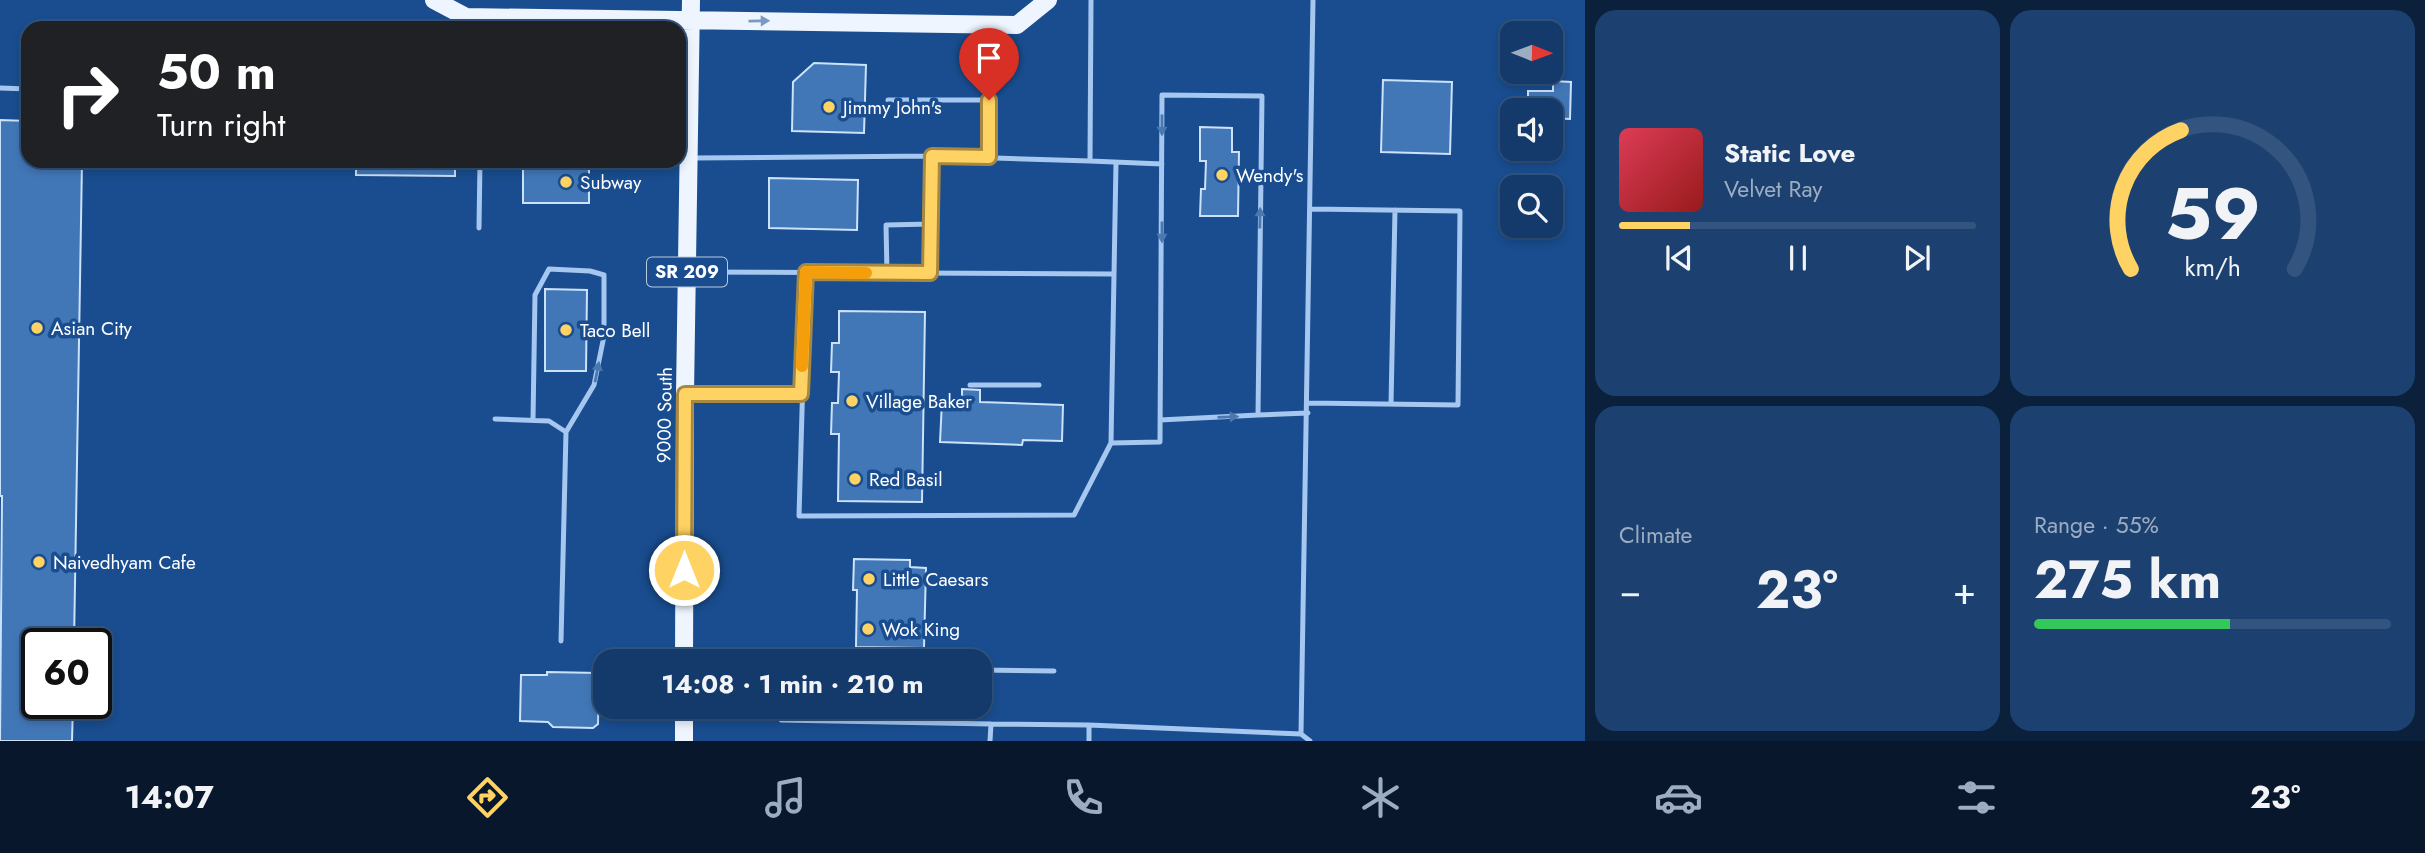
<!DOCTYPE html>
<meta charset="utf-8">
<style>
:root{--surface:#133a6b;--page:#1c4171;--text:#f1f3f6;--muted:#9dadc1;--line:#32547e;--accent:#ffd264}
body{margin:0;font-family:Jost,sans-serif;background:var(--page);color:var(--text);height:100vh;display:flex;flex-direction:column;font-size:26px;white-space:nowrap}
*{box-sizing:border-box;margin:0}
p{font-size:23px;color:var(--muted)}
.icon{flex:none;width:38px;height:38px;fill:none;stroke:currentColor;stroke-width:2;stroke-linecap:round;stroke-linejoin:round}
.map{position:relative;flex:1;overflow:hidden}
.panel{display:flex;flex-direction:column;gap:10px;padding:10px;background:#0a203b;width:840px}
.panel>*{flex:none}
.hud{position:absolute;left:21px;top:21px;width:665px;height:147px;border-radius:21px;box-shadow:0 4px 10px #0003,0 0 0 2px var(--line);background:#202124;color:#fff;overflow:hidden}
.needle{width:46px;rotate:91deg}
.fabs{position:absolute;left:1500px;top:21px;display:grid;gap:14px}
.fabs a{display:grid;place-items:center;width:63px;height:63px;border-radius:14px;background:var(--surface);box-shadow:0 4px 10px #0003,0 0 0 2px var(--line);font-size:35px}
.speed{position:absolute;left:21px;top:628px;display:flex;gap:14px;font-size:35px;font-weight:700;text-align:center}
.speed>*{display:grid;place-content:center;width:91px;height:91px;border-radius:50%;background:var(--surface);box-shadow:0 4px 10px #0003,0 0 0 2px var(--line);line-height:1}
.speed .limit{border:4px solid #111;border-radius:10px;background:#fff;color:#111}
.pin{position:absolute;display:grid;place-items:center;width:60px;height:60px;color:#fff;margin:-72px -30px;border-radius:50% 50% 50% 0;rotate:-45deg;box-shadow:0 0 7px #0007}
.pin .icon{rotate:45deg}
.me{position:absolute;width:77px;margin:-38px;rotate:0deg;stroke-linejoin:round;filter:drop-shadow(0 0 5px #0008)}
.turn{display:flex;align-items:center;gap:24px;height:147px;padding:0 21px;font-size:32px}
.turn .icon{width:91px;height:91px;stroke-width:2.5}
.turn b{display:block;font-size:49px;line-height:60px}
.big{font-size:52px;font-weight:700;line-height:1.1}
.panel .widget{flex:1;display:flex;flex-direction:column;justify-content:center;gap:10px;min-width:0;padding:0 24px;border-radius:21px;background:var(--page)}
.panel .dial{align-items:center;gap:0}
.dial svg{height:182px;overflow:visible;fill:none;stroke:var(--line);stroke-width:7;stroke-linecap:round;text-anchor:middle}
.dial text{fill:var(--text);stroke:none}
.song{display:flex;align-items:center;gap:21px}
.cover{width:84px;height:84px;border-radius:10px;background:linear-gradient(135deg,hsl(350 70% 55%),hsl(0 70% 35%))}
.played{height:7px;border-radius:4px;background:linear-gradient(90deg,var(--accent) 20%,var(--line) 20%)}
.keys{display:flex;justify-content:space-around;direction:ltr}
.heat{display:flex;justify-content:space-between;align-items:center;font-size:38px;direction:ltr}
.charge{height:10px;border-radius:5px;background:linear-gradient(90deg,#34c759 55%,var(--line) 0)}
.panel .tiles{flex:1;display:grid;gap:10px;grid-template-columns:repeat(2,1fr)}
.trip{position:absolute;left:593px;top:649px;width:399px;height:70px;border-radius:21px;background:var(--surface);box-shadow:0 4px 10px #0003,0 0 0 2px var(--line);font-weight:700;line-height:70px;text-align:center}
.menu{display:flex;height:112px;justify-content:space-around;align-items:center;background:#08172b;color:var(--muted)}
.menu .icon{width:49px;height:49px}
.menu .active{color:var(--accent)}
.menu b{font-size:32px;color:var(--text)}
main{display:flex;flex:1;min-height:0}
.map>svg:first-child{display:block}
</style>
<main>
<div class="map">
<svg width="1585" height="741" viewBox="0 0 1585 741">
<rect width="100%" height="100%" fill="#194d8f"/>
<!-- building -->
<path fill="#4277b7" stroke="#cce2fa" stroke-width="2" d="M814,63L866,65L864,133L792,131L793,82Z
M1383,80L1452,82L1450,154L1381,152Z
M1553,81L1571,82L1570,119L1550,118V110H1528V91H1553Z
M0,120L28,121V161H82L74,644H37V704H73L72,741H0L2,496H0Z
M1200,127L1232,128V152H1239L1238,216H1200L1201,189H1205L1206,161H1200Z
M356,161H455V176L356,175Z
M523,161H589V203H523Z
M769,178L858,180L857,230L769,228Z
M545,289L587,290L586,371H545Z
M839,311L925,312L922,502L838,501L839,434H831L832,403H838L839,372H831L832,343H839Z
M962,389L980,390V402L1063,405L1062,441L1023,440L1022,445L940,442L942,401L962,402Z
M854,559L910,560V567L926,568L924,648L856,647L857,590H853Z
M547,672L599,673L598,724L593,728L553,727L548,722L520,721L521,675H547Z"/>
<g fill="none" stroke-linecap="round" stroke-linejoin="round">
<!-- service -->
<path stroke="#a6c7ef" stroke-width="5" d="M0,88L28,89
M888,100H989V157
M692,158L932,156L1090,161L1091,0
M1090,161L1162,164
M479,228L480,161
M690,272L1114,274
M806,272L799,516L1074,515L1111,443L1160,442L1162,95L1262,96L1258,415L1160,420
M887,273L886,225L931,224
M930,273L932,156
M970,385H1039
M688,394H801
M1308,403L1458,405L1460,211L1310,209
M1391,404L1395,210
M1258,415L1308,413
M495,419L549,421L566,432L561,641
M533,420L535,295L549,269L590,271L604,275V336L594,385L566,432
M1111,443L1116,163
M980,670L1054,671
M781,707V720L991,724L990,741
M991,724L1089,725
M1301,734L1310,741
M1089,741V725L1301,734L1313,0"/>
<!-- primary -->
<path stroke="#eef5ff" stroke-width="18" d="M434,0L466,17L1017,25L1048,0
M684,662L685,394L691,0
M684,741V707"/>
</g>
<!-- one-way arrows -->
<defs><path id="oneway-solid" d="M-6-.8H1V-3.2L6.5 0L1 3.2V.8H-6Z" transform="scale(1.75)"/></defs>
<use fill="#7999c1" href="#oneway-solid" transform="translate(759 21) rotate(-1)"/>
<g fill="#4a78b1">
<use href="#oneway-solid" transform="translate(1162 125) rotate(90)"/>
<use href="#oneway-solid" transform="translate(1260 218) rotate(-89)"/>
<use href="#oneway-solid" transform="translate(1162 232) rotate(90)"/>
<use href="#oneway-solid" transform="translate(597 372) rotate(-79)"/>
<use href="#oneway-solid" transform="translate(1228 417) rotate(-2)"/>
</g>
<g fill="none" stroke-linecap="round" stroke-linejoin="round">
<!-- route casing -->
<g stroke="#a68841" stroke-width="18">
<path id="route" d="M684,570L685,394H801L806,272L930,273L932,156L989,157V100"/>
</g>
<!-- route -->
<use href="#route" stroke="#ffd264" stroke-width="12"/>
<!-- slow -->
<path stroke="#f59e0b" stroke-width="12" d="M802,366L806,272L866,273"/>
</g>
<!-- markers -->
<g fill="#ffd264" stroke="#194d8f" stroke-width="2.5">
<circle cx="829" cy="107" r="7"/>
<circle cx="1222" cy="175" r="7"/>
<circle cx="566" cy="182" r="7"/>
<circle cx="37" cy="328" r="7"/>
<circle cx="566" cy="330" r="7"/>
<circle cx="852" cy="401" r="7"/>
<circle cx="855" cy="479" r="7"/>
<circle cx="39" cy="562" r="7"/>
<circle cx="869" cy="579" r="7"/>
<circle cx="868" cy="629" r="7"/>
</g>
<g text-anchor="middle" stroke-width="7" stroke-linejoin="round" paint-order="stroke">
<!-- shield labels -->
<rect fill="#194d8f" stroke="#bacadd" stroke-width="2" x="647" y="257.5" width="80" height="29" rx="5"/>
<g font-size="18" font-weight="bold" fill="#fff">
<text x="687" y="278">SR 209</text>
</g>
<!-- poi labels -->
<g font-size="19" fill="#fff" stroke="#194d8f" text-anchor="start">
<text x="843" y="114">Jimmy John's</text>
<text x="1236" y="182">Wendy's</text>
<text x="580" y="189">Subway</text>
<text x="51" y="335">Asian City</text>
<text x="580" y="337">Taco Bell</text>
<text x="866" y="408">Village Baker</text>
<text x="869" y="486">Red Basil</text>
<text x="53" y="569">Naivedhyam Cafe</text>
<text x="883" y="586">Little Caesars</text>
<text x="882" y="636">Wok King</text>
</g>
<!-- street labels -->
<g font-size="19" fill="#fff" stroke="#194d8f">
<text transform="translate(664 415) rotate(-89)" y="7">9000 South</text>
</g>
</g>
</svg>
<div class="fabs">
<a><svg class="needle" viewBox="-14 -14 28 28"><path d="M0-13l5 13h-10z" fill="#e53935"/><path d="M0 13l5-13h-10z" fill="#9dadc1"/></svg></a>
<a><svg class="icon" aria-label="sound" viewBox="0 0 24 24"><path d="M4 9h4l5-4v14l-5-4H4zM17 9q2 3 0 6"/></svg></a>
<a><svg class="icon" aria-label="search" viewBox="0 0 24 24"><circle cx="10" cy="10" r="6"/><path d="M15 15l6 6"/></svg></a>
</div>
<div class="speed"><div class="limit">60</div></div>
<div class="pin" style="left:989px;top:100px;background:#d93025"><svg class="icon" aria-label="arrive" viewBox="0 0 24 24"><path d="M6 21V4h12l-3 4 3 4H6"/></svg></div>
<svg class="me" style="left:684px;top:570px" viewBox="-20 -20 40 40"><circle r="17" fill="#ffd264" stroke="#fff" stroke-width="3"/><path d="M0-11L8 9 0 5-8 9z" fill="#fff"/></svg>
<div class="trip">14:08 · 1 min · 210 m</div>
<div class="hud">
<div class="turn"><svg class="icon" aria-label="right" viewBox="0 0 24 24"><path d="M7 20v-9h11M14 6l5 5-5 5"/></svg><div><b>50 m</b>Turn right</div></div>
</div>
</div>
<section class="panel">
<div class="tiles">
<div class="widget">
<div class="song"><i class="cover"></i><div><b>Static Love</b><p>Velvet Ray</p></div></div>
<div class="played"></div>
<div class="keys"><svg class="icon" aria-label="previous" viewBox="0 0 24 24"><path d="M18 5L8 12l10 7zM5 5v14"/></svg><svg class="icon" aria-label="pause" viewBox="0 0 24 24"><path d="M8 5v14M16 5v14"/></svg><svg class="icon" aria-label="next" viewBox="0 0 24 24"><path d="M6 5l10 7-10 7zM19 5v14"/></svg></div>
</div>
<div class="widget dial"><svg viewBox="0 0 100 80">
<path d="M14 69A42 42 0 1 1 86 69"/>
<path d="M14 69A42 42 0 0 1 36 8" stroke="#ffd264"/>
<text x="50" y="56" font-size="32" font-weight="700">59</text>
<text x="50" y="72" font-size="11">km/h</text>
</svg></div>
<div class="widget"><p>Climate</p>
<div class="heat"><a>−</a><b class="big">23°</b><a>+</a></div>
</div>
<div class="widget"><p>Range · 55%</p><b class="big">275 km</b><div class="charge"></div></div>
</div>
</section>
</main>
<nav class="menu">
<b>14:07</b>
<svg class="icon active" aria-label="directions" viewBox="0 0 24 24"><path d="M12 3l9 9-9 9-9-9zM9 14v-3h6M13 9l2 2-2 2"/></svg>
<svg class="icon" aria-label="music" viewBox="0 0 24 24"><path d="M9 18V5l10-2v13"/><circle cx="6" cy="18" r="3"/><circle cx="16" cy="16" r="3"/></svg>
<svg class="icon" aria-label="phone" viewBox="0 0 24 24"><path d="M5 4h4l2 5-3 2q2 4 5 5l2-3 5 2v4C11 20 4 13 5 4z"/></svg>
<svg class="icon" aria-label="climate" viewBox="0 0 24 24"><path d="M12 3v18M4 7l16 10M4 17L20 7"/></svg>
<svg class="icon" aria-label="car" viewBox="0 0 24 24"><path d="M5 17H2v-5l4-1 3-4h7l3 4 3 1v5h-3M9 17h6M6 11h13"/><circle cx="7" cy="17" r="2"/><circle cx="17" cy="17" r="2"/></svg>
<svg class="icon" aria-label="filters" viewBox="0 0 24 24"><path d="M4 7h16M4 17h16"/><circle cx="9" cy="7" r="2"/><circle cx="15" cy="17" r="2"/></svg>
<b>23°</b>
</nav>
